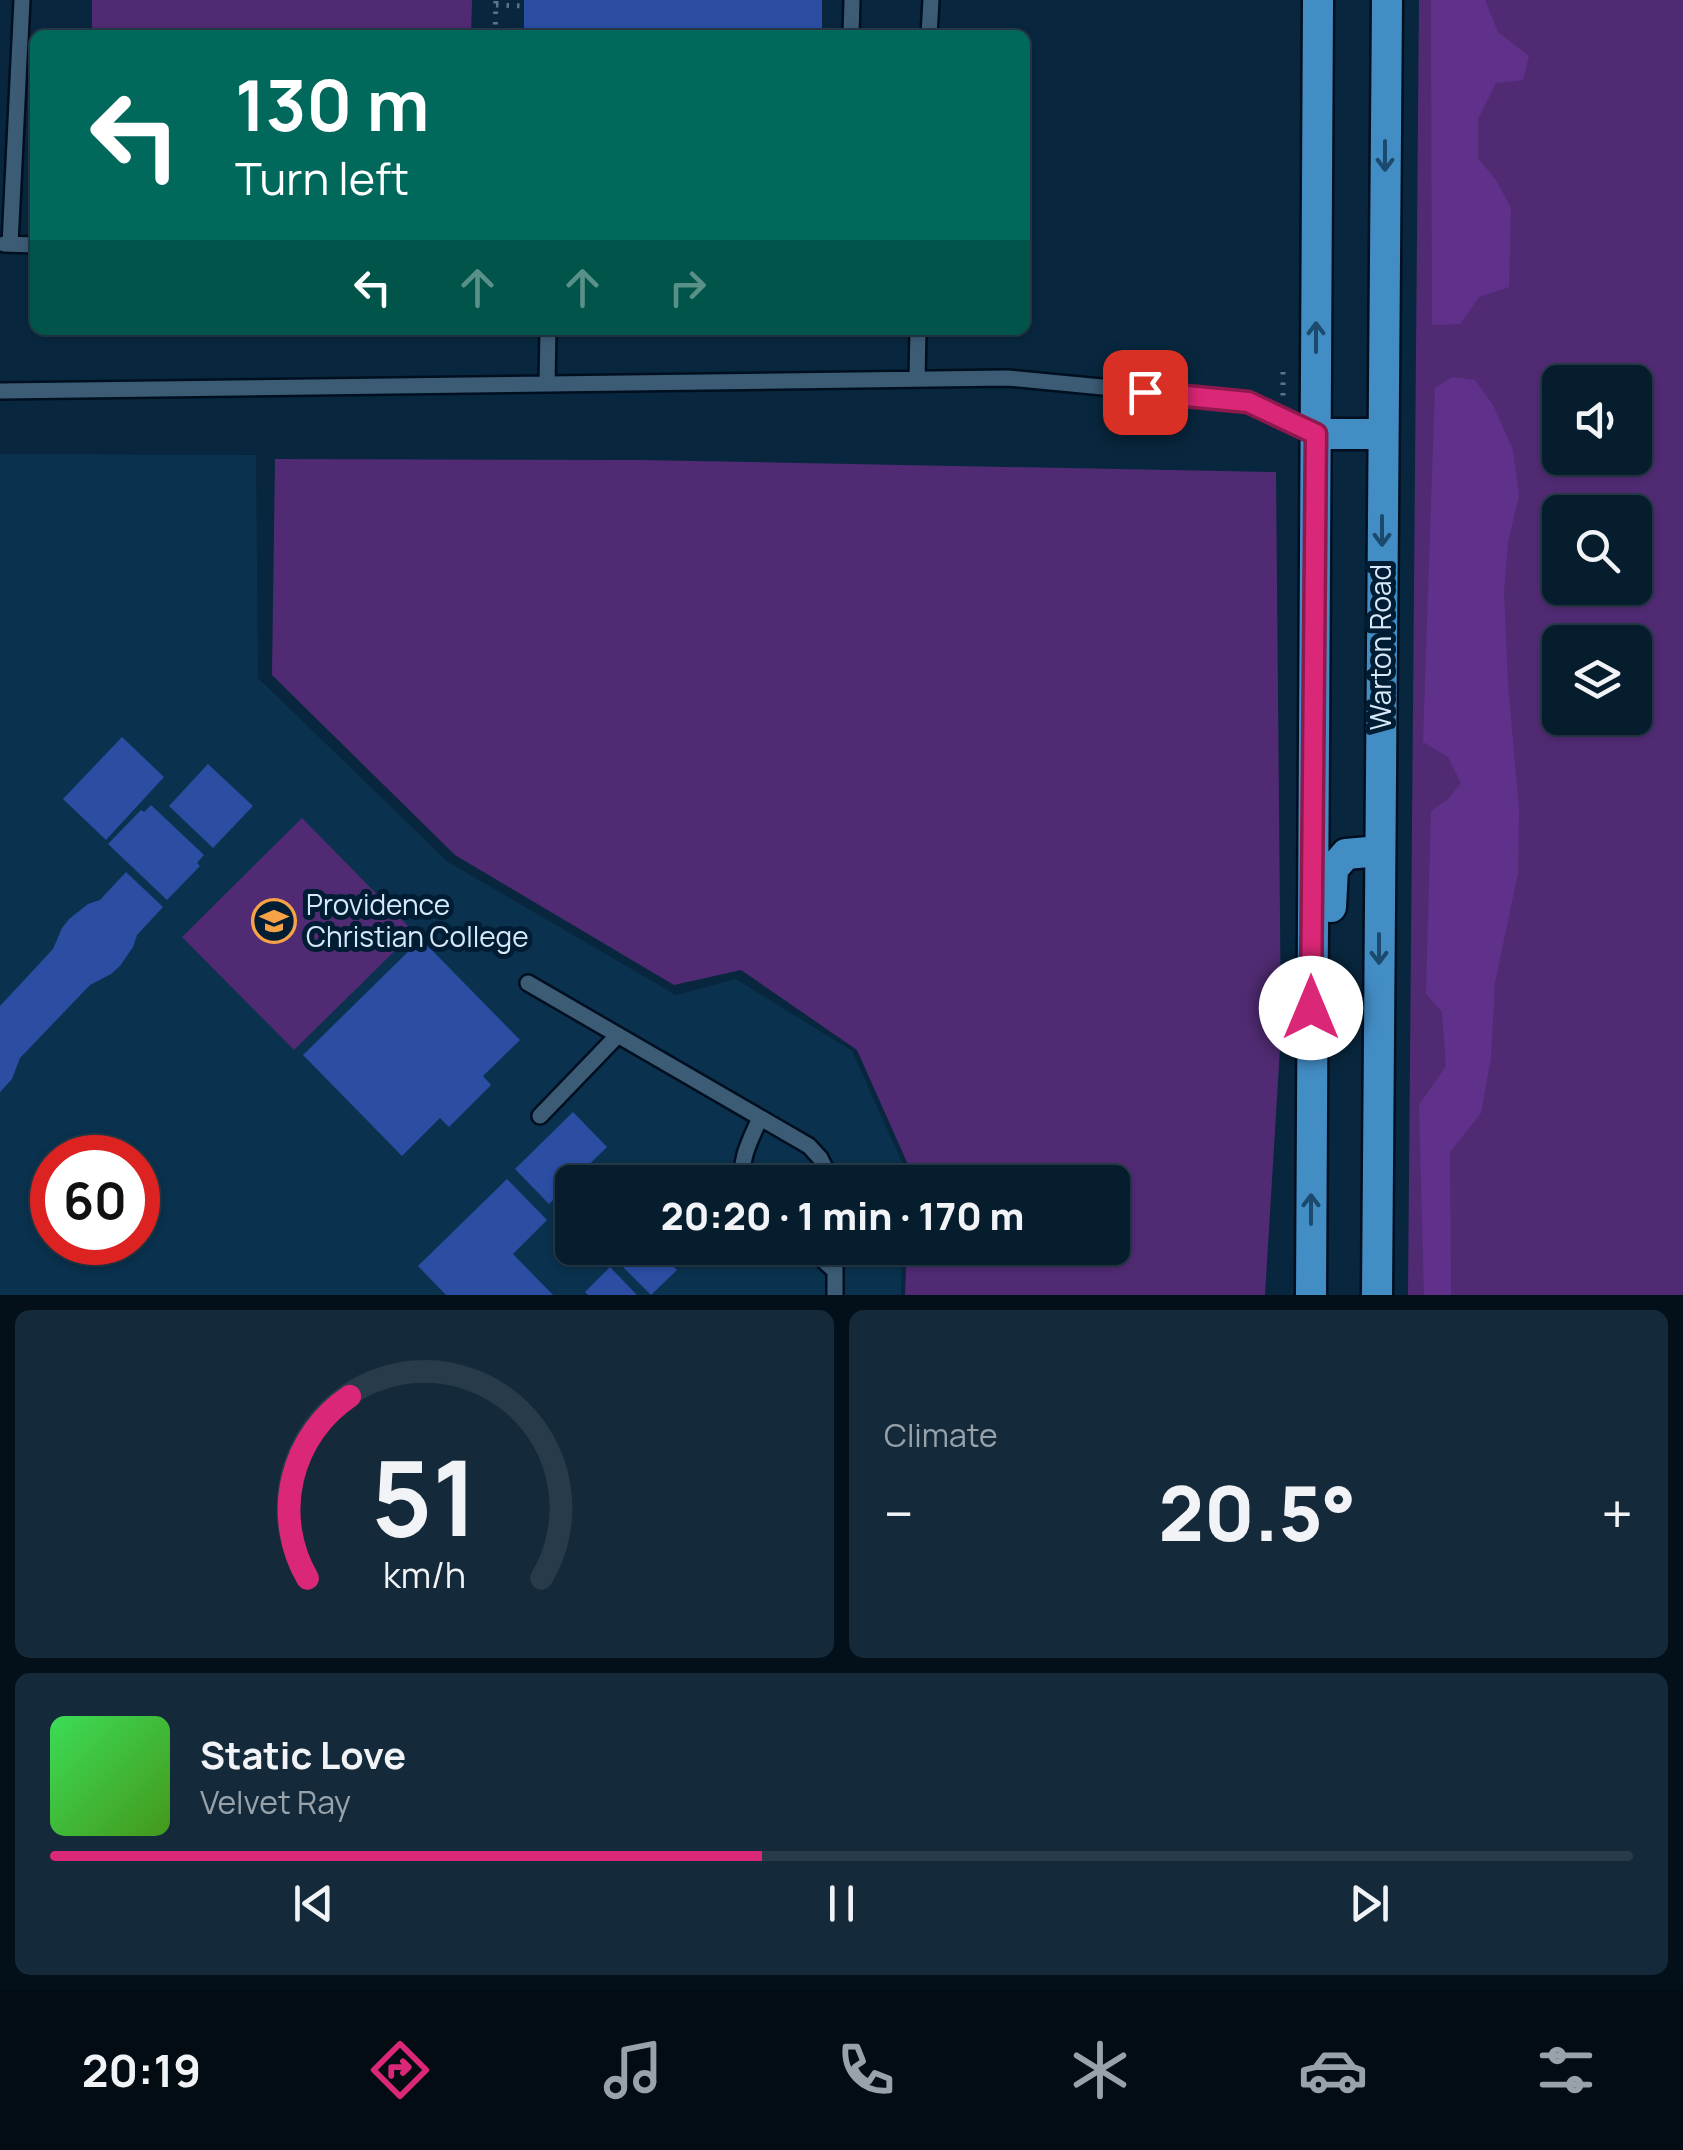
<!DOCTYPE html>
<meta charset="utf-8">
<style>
:root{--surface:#061d2e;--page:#142a3a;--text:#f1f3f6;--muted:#98a2aa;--line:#273b4a;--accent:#db2777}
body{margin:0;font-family:Manrope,sans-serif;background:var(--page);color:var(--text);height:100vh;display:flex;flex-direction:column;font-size:38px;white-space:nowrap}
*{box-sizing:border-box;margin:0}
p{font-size:32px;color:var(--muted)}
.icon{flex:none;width:55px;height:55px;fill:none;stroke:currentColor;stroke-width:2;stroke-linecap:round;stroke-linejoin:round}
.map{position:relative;height:1295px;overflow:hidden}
.sheet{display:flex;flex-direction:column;gap:15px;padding:15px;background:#031019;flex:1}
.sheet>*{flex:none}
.banner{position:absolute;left:30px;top:30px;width:1000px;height:305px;border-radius:15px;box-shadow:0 2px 8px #0004,0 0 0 2px var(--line);background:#00695c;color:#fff;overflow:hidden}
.controls{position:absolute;left:1542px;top:365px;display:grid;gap:20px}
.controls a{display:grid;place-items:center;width:110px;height:110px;border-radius:15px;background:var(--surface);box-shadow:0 2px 8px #0004,0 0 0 2px var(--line);font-size:50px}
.speed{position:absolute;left:30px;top:1135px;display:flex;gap:20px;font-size:50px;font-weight:700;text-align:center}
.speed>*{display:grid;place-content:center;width:130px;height:130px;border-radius:50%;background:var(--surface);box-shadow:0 2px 8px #0004,0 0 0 2px var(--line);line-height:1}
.speed .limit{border:15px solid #d22;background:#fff;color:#111}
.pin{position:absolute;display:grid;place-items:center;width:85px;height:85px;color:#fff;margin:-42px;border-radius:20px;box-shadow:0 5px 15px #0006}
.me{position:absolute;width:110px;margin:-55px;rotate:0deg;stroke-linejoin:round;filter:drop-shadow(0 0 8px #0008)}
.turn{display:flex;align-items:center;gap:35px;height:210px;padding:0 40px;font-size:45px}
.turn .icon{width:130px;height:130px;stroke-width:2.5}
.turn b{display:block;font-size:70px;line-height:85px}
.lanes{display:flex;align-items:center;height:95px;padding:0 40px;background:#0003;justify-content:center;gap:50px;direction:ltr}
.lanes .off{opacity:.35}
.big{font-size:75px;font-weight:800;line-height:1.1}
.sheet .tile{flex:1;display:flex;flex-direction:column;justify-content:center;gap:15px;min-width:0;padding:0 35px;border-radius:15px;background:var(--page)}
.sheet .dial{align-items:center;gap:0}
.dial svg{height:260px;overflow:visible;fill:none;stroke:var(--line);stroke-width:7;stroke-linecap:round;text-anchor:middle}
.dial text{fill:var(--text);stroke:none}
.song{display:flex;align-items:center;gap:30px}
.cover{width:120px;height:120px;border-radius:15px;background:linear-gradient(135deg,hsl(130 70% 55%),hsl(100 70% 35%))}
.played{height:10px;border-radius:5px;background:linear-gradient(90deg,var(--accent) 45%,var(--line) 45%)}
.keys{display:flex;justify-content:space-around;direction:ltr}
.heat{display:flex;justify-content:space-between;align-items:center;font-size:55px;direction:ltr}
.sheet .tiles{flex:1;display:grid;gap:15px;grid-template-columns:1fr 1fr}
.tile:last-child{grid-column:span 2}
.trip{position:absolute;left:555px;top:1165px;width:575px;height:100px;border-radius:15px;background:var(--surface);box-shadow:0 2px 8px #0004,0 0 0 2px var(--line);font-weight:800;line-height:100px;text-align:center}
.menu{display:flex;height:160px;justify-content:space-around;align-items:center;background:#020c12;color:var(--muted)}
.menu .icon{width:70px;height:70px}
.menu .selected{color:var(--accent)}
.menu b{font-size:45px;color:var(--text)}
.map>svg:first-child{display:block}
</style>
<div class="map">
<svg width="1683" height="1295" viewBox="0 0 1683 1295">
<rect width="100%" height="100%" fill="#08273e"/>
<!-- built -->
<path fill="#0a314d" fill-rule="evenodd" d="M0,454L256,455L258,678L448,862L676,995L736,979L852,1051L905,1169V1182H572V1248H902L901,1295H0ZM52,1158H138V1242H52Z"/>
<!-- green -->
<path fill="#502b73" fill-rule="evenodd" d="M92,0H472L471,35H92Z
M1419,0H1683V1295H1408ZM1560,382H1635V458H1560ZM1560,512H1635V588H1560ZM1560,642H1635V718H1560Z
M275,459L639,460L1276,472L1281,1031L1265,1295H905L907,1248H1112V1182H909L910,1169L857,1050L741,970L674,985L455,855L272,675Z
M302,818L414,932L294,1050L182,937Z"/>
<!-- forest -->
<path fill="#5f318a" d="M1431,0H1485L1498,32L1529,56L1523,80L1496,83L1478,119V158L1496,180L1511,208L1509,287L1479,297L1460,324L1432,325Z
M1452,377L1475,380L1493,405L1513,450L1519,495L1508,543L1504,592L1508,684L1519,810L1518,873L1495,983L1491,1058L1481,1113L1450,1152L1451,1295H1424L1419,1105L1446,1066L1442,1012L1426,994L1431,811L1447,800L1461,783L1448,757L1423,742L1435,388Z"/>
<!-- building -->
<path fill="#2b4ea3" d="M524,0H822V35H524Z
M122,737L164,777L106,840L63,799Z
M208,764L253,806L213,848L169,806Z
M151,805L204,855L197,863L200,866L167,900L108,844L141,810L144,812Z
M126,872L163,907L137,935L133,947L120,966L111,974L90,985L20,1058L12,1079L0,1092V1006L53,949L62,928L69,919L88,904L100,900Z
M421,939L520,1040L483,1076L491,1085L449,1127L440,1118L402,1156L303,1055Z
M573,1112L607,1147L549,1204L515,1169Z
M507,1179L547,1220L513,1254L553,1295H446L418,1266Z
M631,1248H654L677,1270L651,1295L617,1261Z
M665,1248H690L677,1260Z
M610,1267L637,1295H588L585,1292Z"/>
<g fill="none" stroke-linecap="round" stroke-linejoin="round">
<!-- lane casing -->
<g stroke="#000f20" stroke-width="20">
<path id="lane" d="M851,35L852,0
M929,35L931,0
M4,244L35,245
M10,244L22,0
M917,379L918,330
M547,384L548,330
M0,391L1008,378L1248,401L1316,434
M528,983L809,1146L820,1158L832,1182
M540,1116L618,1035
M745,1182C737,1162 752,1137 760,1118
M810,1248L835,1271
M835,1248V1295"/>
</g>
<!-- primary casing -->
<g stroke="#000f20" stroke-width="35">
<path id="primary" d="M1316,434H1383
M1331,907L1333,869L1346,854L1380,851
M1311,1295L1318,0
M1377,1295L1387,0"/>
</g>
<!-- path -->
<path stroke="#5a7488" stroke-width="5" stroke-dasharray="2.5 8" stroke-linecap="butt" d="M496,5L524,6
M495,35L496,0
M1283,372V396"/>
<!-- lane -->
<use href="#lane" stroke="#3c5c76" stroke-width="15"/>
<!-- primary -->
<use href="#primary" stroke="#438dc5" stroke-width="30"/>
</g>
<!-- one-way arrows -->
<defs><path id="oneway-shaft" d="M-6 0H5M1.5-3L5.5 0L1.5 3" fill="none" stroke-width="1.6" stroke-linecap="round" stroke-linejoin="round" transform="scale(2.5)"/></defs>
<g stroke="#1b4a6e">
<use href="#oneway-shaft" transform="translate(1385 156) rotate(90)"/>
<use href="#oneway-shaft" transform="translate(1316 337) rotate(-90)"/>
<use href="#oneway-shaft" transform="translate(1382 531) rotate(90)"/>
<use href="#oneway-shaft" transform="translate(1379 949) rotate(90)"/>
<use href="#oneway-shaft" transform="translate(1311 1209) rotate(-90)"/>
</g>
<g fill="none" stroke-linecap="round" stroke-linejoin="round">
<!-- route casing -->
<g stroke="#8e194d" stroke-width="25">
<path id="route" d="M1145,392L1248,402L1316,434L1311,1008"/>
</g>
<!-- route -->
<use href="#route" stroke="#db2777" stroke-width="18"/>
</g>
<!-- icons -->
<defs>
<g id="school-ring" transform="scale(2.25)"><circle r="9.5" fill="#001d34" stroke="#f6a247" stroke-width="1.5"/><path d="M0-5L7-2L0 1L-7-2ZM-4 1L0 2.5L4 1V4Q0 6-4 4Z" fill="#f6a247"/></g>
</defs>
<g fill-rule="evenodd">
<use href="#school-ring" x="274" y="921"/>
</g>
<g text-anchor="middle" stroke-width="10" stroke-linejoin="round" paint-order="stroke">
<!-- street labels -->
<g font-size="28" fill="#d7e9f8" stroke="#001d34">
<text transform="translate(1381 647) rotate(-90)" y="10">Warton Road</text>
</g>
<!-- poi labels -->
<g font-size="28" fill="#d7e9f8" stroke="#001d34" text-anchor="start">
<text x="306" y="915">Providence<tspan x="306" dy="32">Christian College</tspan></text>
</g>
</g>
</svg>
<div class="controls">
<a><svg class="icon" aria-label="sound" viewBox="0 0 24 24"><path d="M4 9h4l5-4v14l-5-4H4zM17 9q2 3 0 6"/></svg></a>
<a><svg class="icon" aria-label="search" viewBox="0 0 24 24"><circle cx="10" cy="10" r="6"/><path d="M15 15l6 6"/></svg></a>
<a><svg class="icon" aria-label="layers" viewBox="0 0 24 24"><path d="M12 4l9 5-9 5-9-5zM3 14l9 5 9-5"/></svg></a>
</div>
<div class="speed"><div class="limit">60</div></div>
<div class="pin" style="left:1145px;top:392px;background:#d93025"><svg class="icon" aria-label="arrive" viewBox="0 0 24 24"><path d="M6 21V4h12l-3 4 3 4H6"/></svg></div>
<svg class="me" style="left:1311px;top:1008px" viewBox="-20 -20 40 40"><circle r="19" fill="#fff"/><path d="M0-13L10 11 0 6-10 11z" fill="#db2777"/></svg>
<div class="trip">20:20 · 1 min · 170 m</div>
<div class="banner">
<div class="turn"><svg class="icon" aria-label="left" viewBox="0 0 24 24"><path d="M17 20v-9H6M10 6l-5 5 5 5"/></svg><div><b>130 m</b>Turn left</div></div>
<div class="lanes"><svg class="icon" aria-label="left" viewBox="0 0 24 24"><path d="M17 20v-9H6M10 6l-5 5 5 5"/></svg><svg class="icon off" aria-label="ahead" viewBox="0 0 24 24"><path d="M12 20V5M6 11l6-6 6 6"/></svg><svg class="icon off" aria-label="ahead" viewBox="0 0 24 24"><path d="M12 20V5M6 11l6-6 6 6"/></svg><svg class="icon off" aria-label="right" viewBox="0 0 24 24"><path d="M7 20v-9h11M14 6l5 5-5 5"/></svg></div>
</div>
</div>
<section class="sheet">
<div class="tiles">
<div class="tile dial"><svg viewBox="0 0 100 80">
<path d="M14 69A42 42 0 1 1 86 69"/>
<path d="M14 69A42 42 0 0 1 27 13" stroke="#db2777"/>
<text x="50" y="56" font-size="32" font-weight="700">51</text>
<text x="50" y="72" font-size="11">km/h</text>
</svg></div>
<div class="tile"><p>Climate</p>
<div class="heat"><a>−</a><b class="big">20.5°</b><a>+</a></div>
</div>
<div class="tile">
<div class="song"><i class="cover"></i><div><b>Static Love</b><p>Velvet Ray</p></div></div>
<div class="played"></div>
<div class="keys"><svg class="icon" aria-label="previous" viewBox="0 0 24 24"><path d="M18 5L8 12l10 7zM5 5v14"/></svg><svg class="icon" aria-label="pause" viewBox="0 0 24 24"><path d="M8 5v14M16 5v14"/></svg><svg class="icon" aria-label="next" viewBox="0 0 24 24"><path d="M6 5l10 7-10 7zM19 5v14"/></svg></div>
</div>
</div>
</section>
<nav class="menu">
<b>20:19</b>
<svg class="icon selected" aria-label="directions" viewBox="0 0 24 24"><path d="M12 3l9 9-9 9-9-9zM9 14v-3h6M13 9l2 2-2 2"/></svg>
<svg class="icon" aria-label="music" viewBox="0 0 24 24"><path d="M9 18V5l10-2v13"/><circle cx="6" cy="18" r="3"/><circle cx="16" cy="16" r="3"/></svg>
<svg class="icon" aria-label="phone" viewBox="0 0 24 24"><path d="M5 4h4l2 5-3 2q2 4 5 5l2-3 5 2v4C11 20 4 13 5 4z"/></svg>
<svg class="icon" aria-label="climate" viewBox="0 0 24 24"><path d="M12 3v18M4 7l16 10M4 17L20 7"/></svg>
<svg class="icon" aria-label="car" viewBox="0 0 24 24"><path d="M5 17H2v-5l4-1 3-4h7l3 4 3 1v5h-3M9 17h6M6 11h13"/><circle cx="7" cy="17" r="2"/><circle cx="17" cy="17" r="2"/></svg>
<svg class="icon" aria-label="filters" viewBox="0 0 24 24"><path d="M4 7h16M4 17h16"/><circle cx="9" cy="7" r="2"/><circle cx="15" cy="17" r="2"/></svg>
</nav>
